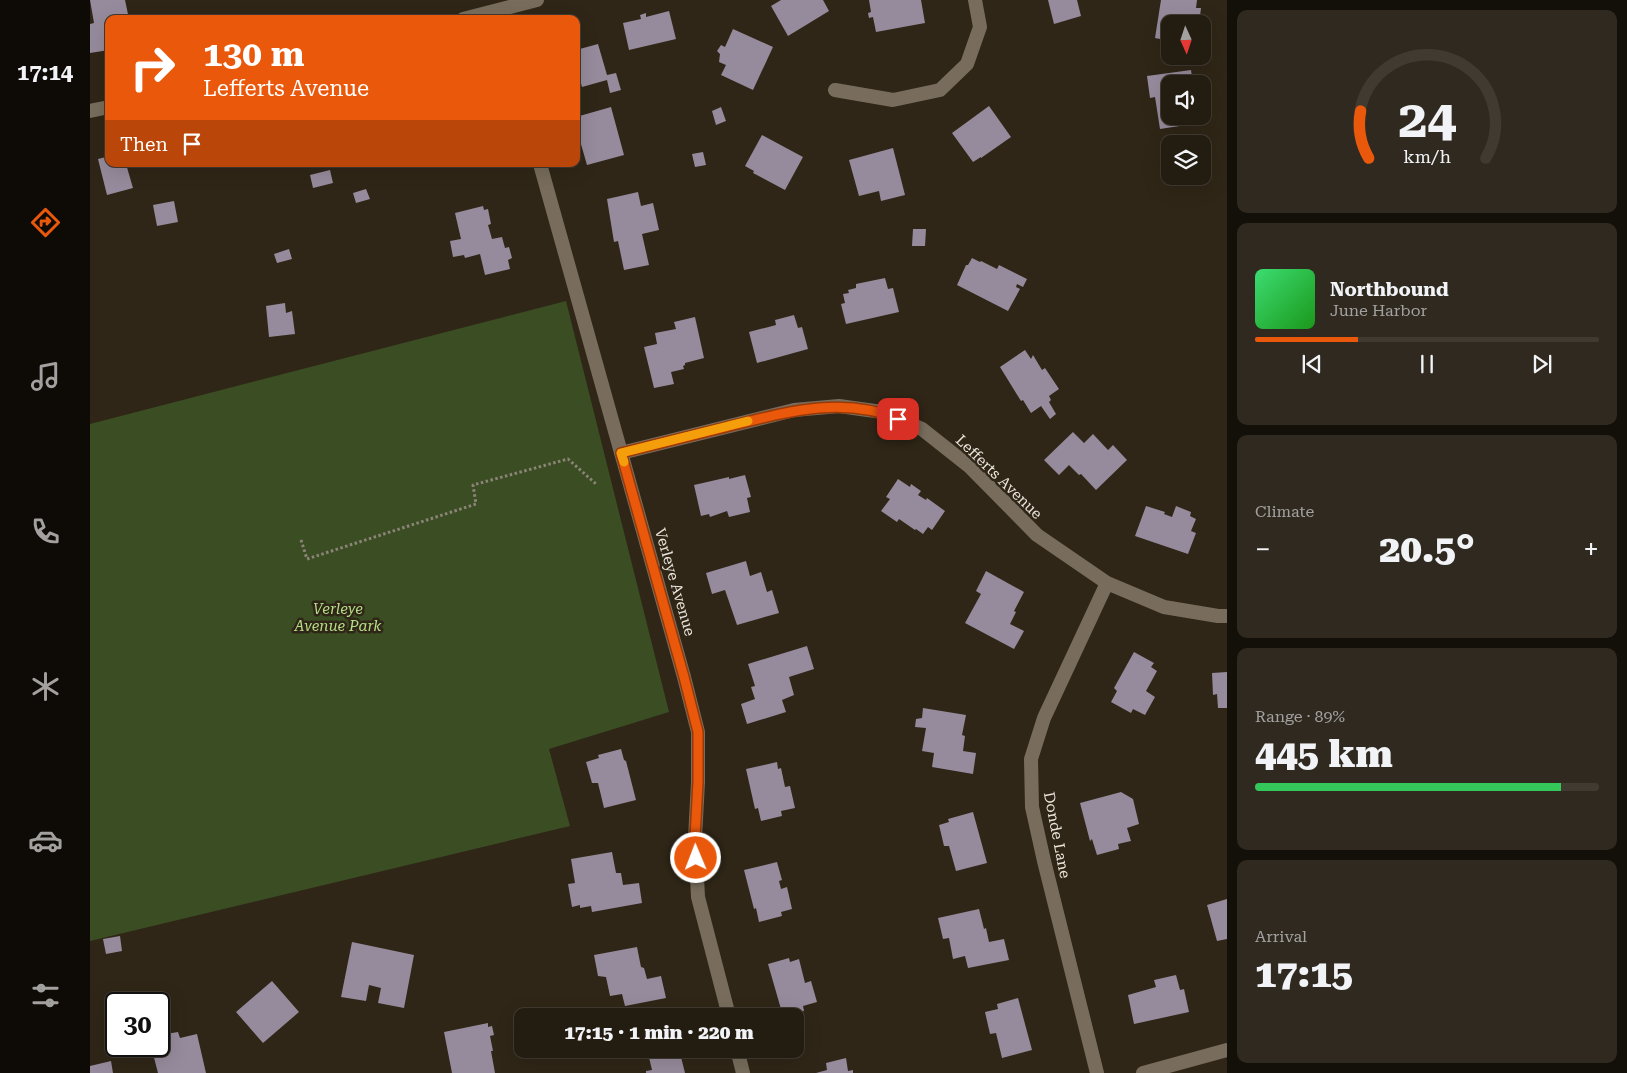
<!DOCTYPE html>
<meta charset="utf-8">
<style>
:root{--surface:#231c11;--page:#2f291f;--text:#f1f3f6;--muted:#a3a19f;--line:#403a31;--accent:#ea580c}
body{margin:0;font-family:"Roboto Serif",serif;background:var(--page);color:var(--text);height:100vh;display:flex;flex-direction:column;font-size:19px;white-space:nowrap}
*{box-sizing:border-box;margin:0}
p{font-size:16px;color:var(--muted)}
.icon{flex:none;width:28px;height:28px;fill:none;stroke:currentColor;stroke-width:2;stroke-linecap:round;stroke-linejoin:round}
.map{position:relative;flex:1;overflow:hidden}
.side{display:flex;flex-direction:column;gap:10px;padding:10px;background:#130f09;width:400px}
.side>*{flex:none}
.hud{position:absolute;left:15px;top:15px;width:475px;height:152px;border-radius:10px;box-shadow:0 5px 20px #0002,0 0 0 1px var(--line);background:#ea580c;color:#fff;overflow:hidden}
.needle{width:32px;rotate:177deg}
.buttons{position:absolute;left:1071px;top:15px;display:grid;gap:10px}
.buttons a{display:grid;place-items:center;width:50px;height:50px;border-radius:10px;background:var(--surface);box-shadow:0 5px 20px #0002,0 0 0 1px var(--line);font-size:25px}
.speed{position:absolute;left:15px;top:992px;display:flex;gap:10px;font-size:25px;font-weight:700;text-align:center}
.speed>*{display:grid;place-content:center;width:65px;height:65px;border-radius:50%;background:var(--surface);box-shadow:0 5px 20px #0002,0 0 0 1px var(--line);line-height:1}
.speed .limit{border:2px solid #111;border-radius:8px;background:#fff;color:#111}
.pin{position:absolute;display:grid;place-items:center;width:42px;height:42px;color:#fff;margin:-21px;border-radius:10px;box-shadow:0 2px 8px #0006}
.me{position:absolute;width:55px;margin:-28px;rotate:359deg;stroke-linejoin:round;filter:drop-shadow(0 0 4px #0008)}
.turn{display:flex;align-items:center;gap:18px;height:105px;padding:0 15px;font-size:22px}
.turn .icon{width:65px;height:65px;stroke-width:2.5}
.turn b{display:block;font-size:35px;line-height:42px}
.then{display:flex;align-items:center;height:48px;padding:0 15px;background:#0003;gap:10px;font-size:19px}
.big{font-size:38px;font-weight:800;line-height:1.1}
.side .card{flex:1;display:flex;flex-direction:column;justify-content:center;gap:8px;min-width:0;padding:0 18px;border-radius:10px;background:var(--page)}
.side .dial{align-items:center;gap:0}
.dial svg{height:130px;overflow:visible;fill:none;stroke:var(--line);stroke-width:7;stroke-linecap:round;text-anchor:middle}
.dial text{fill:var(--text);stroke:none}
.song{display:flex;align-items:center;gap:15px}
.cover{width:60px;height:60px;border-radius:8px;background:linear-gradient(135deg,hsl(140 70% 55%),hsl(120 70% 35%))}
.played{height:5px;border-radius:2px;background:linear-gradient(90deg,var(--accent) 30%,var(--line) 30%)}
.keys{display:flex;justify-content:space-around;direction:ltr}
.heat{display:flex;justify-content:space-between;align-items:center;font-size:28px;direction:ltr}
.charge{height:8px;border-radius:4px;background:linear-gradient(90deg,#34c759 89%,var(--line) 0)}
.trip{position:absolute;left:424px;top:1008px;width:290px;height:50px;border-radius:10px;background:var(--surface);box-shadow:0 5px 20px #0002,0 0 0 1px var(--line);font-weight:800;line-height:50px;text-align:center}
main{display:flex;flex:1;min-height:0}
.menu{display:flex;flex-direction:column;width:90px;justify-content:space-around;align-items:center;background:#0e0b07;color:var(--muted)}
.menu .icon{width:35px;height:35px}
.menu .selected{color:var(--accent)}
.menu b{font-size:22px;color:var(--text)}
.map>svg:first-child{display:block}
</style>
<main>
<nav class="menu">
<b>17:14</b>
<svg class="icon selected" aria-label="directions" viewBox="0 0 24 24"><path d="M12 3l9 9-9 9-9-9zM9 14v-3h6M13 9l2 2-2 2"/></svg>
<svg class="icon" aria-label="music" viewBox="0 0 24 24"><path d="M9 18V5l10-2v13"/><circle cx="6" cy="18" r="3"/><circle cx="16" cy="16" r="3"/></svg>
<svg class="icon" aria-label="phone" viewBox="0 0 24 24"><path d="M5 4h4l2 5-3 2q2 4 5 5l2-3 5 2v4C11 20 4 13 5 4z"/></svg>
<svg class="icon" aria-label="climate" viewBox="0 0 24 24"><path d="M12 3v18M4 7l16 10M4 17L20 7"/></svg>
<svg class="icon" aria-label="car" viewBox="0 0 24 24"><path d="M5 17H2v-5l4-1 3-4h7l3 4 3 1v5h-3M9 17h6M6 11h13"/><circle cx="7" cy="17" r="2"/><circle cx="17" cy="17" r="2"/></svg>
<svg class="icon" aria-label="filters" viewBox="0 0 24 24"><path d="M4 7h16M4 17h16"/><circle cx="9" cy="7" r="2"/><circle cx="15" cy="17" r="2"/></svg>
</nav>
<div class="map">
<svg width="1137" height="1073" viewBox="0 0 1137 1073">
<rect width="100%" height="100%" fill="#2f2617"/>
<!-- park -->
<path fill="#3b4e23" d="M476,301L579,712L459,749L480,826L0,941V424Z"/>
<!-- building -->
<path fill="#968b9c" d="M0,0H35L39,19H19V50L0,53V24L4,23Z
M691,0H733L739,11L698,36L681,6Z
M779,0H831L835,23L786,32L783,17L779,18L778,13L781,12Z
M958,0H987L991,16L964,24Z
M1071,0H1107L1106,8H1111L1109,24H1080V41L1065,38Z
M579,11L586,39L539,50L533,23L551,19L550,15L556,13V17Z
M643,29L683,47L663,90L631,75L636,65L629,62L630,54L627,51L631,45L635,47Z
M508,44L517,75L526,73L531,90L520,93L517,80L492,87L486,66V50Z
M1101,70L1103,84H1080V116H1108L1109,123L1070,129L1065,97L1060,98L1057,76Z
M899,106L921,137L891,158V157L883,162L862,133Z
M521,107L534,155L497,165L486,127V117Z
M631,107L636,121L626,125L622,111Z
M672,135L713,157L695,190L663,173L664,171L655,166Z
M803,148L815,195L791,201L789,191L769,196L759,160Z
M19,150V164H36L43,188L17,195L8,159L16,157L15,151Z
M613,152L616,165L605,167L602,154Z
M240,170L243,183L223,188L220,175Z
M276,189L280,199L266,203L263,193Z
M548,192L551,206L563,203L569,230L552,234L559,265L534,270L528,241L524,242L517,199Z
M84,201L88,222L67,226L63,205Z
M393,206L394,210L398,209L401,224L398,225L402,239L412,237L415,248L419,247L422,258L418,260L420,269L395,275L390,254L375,258L374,255L363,257L360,241L371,239L365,213Z
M823,229H836L835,246H822Z
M199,249L202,259L187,263L184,254Z
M882,258L890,262L891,261L907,269L909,265L937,279L933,287L927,284L926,287L930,289L918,311L867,285L876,265H878Z
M795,278L798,289L803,288L809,312L756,324L751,304L755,303L753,294L759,293L758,290L766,288V284Z
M195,303L196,313L202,311L205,334L179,337L176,306Z
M704,315L708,328L712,327L718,349L667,363L659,332L686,325L685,320Z
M605,317L614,358L595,363V365L593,366L594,369L581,372L584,384L564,388L554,347L567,344L565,333L586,329L584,322Z
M935,350L941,359L943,355L952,370L955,368L969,389L959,396L961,400L959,402L966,414L960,419L951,406L941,413L933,400L931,401L910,367Z
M983,432L994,443L1003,434L1018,450L1023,445L1037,460L1006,490L991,474L989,475L979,465L969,475L954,460Z
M655,475L661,497L657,498L660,512L639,517L637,511L620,517L619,514L611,516L604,485L639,477V479Z
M808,479L820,487L821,484L831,491L828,495L836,500L837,498L855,511L842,530L838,527L833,534L826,529L825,530L809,519L807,522L791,511L800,499L796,497Z
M1056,506L1075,512L1074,514L1082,517L1086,506L1101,512L1100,516L1106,519L1101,531L1106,533L1098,554L1045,536Z
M656,561L660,576L671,572L677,592L682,590L689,613L647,625L635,590L622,594L616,573Z
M896,571L934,592L924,611L926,612L920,624L934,631L924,649L875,623L891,594L886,591Z
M717,646L724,669L699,677L704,695L692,700L696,712L657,724L651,704L665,699L661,687L665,686L658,664Z
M1044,652L1064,663L1061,667L1067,671L1056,691L1065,697L1055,715L1043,709L1041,713L1021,702L1027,691L1024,688Z
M1137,672V708H1128L1127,694L1123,695L1122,673Z
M833,708L876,715L872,735L875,736L873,751L886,753L883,774L842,767L844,753L832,751L836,728L825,727L826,719L832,718Z
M531,749L534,760L536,761L546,800L514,808L508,783H502L496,762L509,758L508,755Z
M687,762L688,769L691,768L695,787L700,786L705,808L691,811L692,816L671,821L668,808L665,809L656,769Z
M1031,792L1043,799L1049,824L1037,828L1041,841L1028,844L1029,849L1007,855L1002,839L1000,841L990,803Z
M883,812L897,863L866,871L859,846H854L849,825L859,822L858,819Z
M522,852L526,873H531L533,885L549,883L552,903L502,912L501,906L490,908V905L482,907L478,884L485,883L481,859Z
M687,862L692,880L689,881L691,889L697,887L702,909L691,912L692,916L669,922L666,908L664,909L654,870Z
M1137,899V939L1127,941L1117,905Z
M889,909L894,929L896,928L899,942L914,939L919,960L878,968L875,956L863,959L859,938L853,939L848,918Z
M30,936L32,951L16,954L13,939Z
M262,942L324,955L314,1008L288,1003L291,988L279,985L276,1001L251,997Z
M547,947L551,967L554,968L557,979L571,976L576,998L535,1006L532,994L520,996L516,977L508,976L504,955Z
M699,958L700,962L709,959L715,983L721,981L727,1002L713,1006L714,1011L693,1016L678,964Z
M1086,975L1090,990L1094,989L1099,1012L1044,1024L1038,995L1066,987L1064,980Z
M182,981L209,1012L173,1043L146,1012Z
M928,998L942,1050L912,1058L906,1033L900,1034L895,1012L908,1009L907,1004Z
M398,1023V1027L402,1026L404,1035L400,1036L403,1051H401L405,1073H362L354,1032Z
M88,1032L90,1038L107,1034L116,1073H68L61,1046H69V1042L77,1040L76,1034Z
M557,1049H589L595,1073H556V1071L562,1070Z
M756,1058L758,1071L763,1070V1073H726L737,1070L736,1063Z
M21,1061L23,1073H0V1066Z"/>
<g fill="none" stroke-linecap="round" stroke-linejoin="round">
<!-- path -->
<path stroke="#8c8478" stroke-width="3" stroke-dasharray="2.5 2.5" stroke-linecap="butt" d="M211,540L217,559L386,504L383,485L478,459L506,484"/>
<!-- minor -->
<path stroke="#786d5c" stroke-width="14" d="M373,19L447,0
M745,90L803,100L850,90L877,64L890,27L885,0
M0,111L19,107
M450,164L594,677L608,732V782L605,838L608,897L639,1016
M531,453L704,410L749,406L792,412L832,429L880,467L947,535L1017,583L1074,607L1128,616H1137
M647,1049L653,1073
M1007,1073L954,861L942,807L941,759L954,718L1017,583
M1053,1073L1137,1050"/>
</g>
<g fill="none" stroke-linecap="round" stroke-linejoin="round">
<!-- route casing -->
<g stroke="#983908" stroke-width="12">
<path id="route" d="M606,858L605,838L608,782V732L594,677L531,453C566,444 601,436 636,427C693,413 751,395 808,419"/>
</g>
<!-- route -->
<use href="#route" stroke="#ea580c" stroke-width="9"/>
<!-- slow -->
<path stroke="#f59e0b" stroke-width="9" d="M534,462L531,453L658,421"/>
</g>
<g text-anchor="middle" stroke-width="5" stroke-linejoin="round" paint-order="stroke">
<!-- street labels -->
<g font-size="15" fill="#eae4da" stroke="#2f2617">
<text transform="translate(909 477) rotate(44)" y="5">Lefferts Avenue</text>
<text transform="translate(585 582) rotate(74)" y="5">Verleye Avenue</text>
<text transform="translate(967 835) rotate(79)" y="5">Donde Lane</text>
</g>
<!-- park labels -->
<g font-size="15" font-style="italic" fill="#b5df87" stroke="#2f2617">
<text x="248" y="614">Verleye<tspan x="248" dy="17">Avenue Park</tspan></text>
</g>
</g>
</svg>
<div class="buttons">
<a><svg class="needle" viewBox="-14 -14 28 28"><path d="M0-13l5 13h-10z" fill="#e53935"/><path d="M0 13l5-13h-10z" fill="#a3a19f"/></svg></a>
<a><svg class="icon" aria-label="sound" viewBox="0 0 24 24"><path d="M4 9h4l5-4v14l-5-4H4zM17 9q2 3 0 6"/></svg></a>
<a><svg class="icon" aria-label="layers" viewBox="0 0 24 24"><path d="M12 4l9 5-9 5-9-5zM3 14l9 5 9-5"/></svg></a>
</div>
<div class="speed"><div class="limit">30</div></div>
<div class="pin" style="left:808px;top:419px;background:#d93025"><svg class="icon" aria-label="arrive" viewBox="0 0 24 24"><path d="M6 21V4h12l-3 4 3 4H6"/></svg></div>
<svg class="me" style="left:606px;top:858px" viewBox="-20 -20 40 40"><circle r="17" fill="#ea580c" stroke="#fff" stroke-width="3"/><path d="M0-11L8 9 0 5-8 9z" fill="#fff"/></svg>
<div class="trip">17:15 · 1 min · 220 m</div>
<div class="hud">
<div class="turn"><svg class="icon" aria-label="right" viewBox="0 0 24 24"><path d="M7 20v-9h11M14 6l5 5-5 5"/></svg><div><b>130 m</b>Lefferts Avenue</div></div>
<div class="then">Then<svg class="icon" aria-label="arrive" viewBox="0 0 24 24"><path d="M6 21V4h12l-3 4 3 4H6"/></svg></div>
</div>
</div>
<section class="side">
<div class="card dial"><svg viewBox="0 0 100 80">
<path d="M14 69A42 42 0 1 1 86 69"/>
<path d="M14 69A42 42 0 0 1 9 40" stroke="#ea580c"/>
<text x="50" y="56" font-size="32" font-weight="700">24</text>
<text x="50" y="72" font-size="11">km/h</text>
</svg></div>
<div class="card">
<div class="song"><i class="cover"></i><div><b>Northbound</b><p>June Harbor</p></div></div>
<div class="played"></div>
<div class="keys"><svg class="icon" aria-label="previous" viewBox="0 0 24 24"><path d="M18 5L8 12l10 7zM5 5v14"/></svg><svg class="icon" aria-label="pause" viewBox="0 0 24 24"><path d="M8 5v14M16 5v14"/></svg><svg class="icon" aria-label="next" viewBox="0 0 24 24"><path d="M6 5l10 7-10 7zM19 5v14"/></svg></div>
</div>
<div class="card"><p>Climate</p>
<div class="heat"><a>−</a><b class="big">20.5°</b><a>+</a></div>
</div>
<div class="card"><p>Range · 89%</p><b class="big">445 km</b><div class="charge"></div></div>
<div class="card"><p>Arrival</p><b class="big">17:15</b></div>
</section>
</main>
